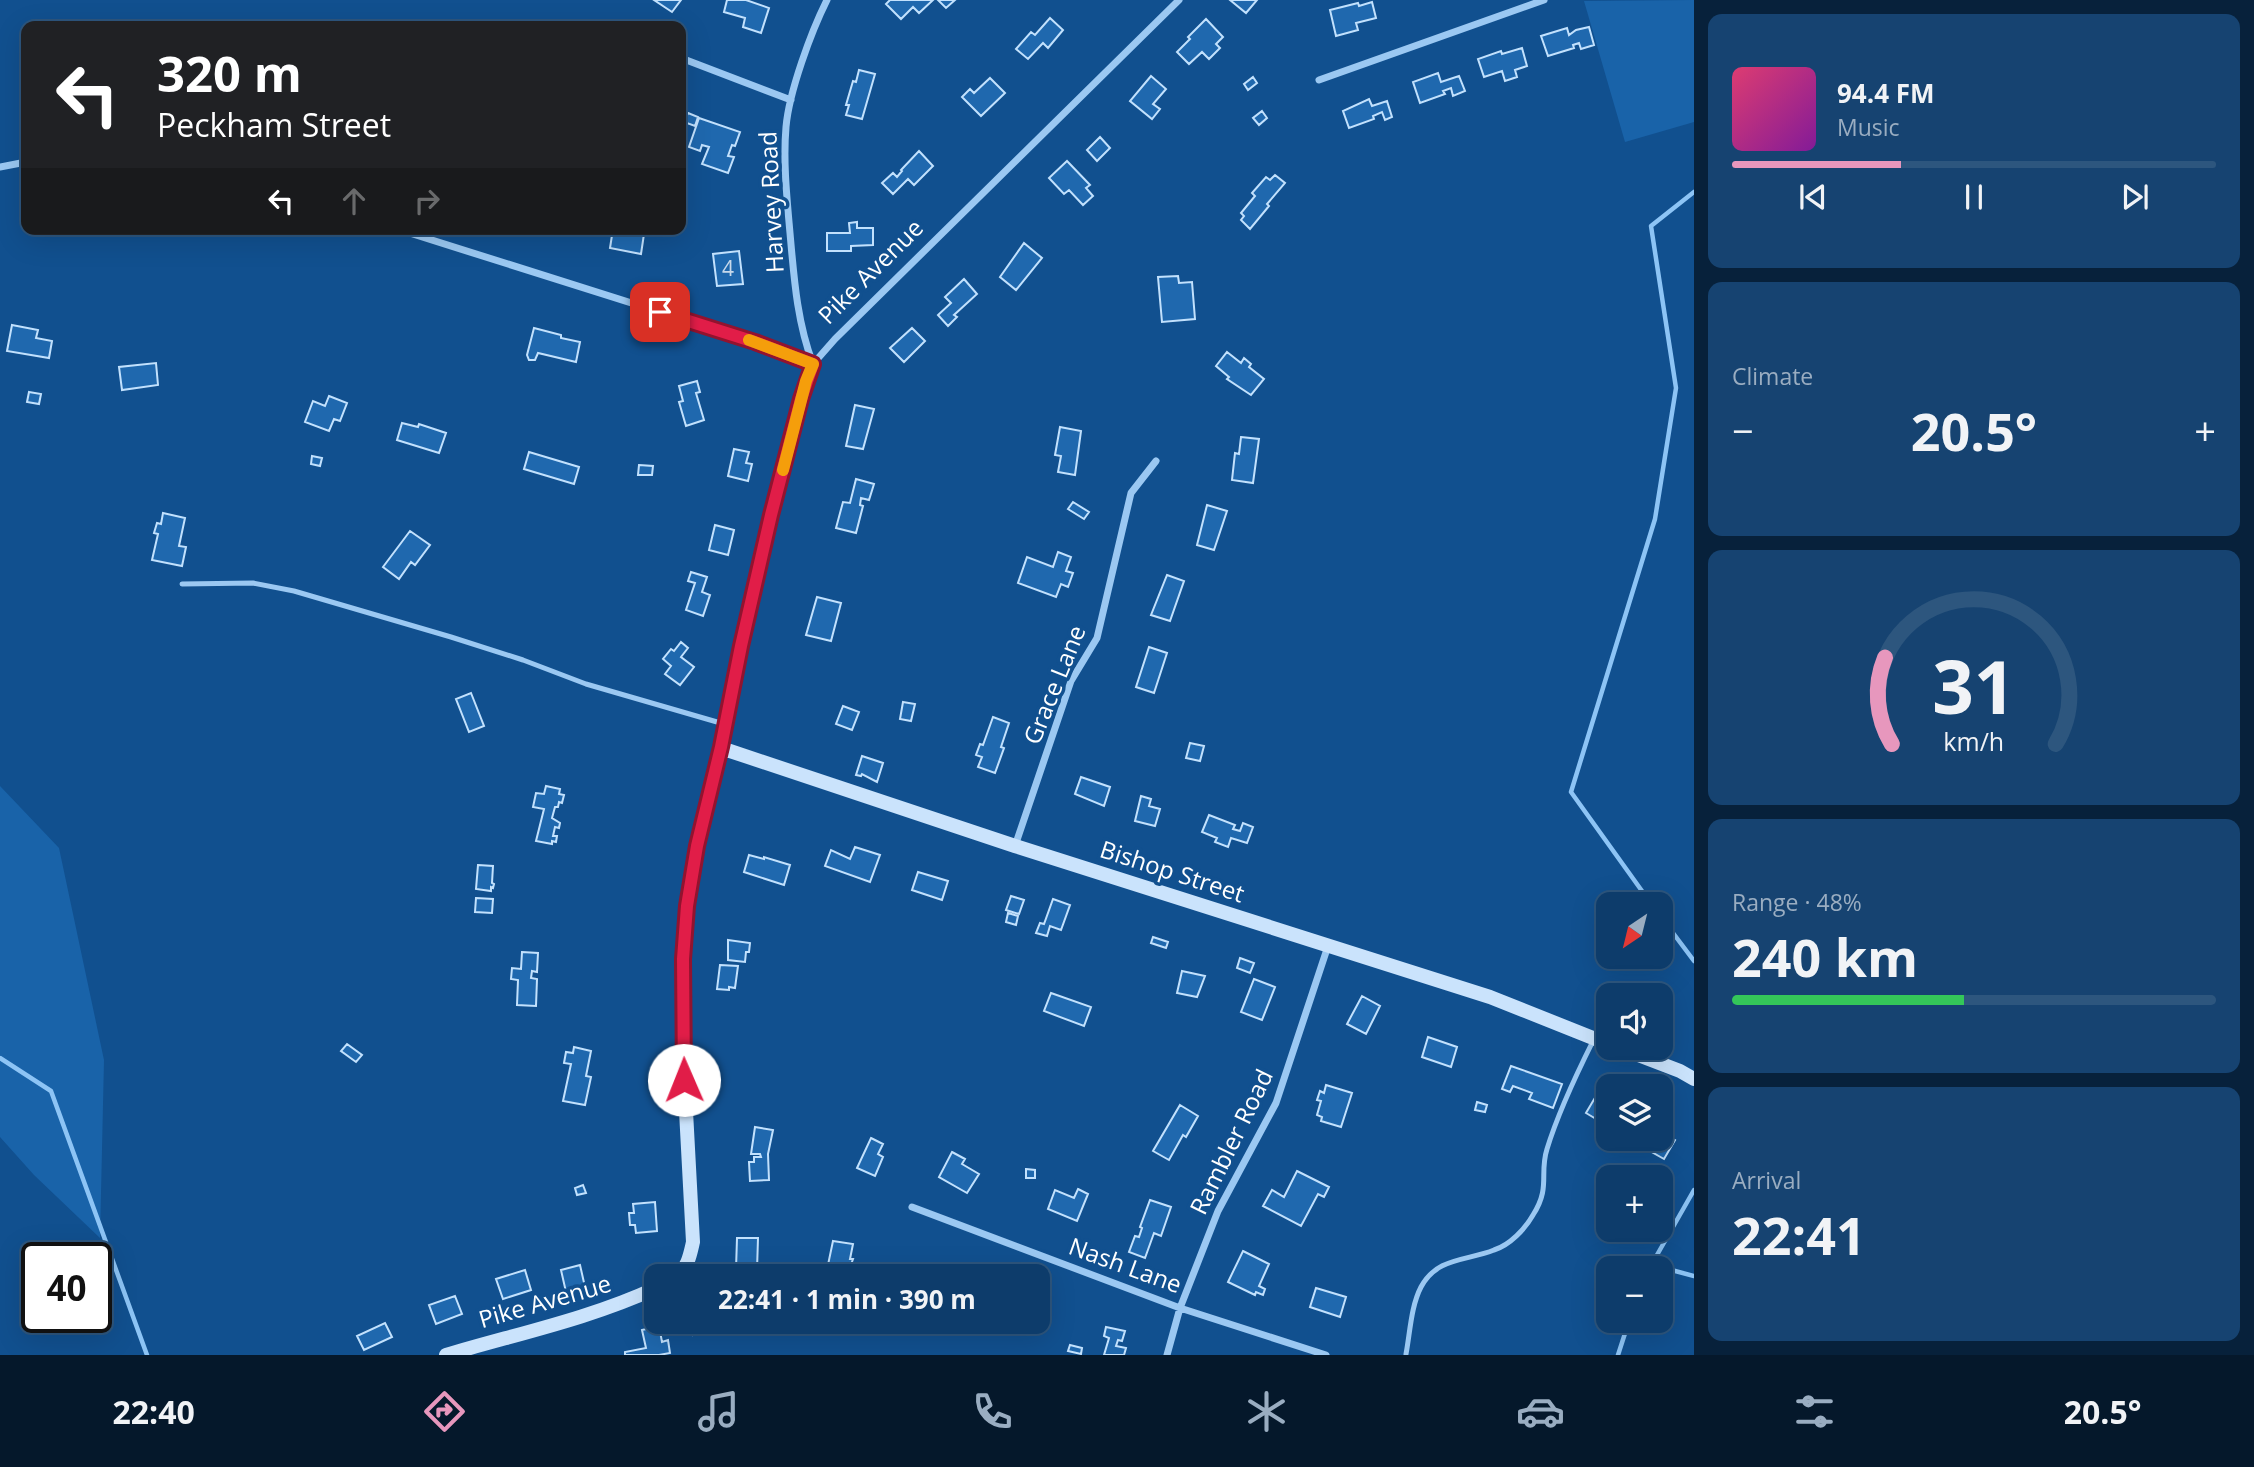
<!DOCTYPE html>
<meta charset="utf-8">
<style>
:root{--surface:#0d3c6b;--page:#164371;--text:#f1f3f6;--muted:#9aadc1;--line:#2d567e;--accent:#e797bd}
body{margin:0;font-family:"Open Sans",sans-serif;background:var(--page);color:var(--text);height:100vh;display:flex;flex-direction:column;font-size:26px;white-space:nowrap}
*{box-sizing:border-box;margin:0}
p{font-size:23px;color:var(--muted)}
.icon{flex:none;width:38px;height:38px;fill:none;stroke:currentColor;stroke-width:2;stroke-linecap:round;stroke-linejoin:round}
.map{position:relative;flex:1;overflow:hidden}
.drawer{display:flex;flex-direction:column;gap:14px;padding:14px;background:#07213b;width:560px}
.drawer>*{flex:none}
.banner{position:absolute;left:21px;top:21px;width:665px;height:214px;border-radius:14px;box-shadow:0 7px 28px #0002,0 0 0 2px var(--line);background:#202124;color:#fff;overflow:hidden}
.needle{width:46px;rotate:215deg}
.tools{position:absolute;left:1596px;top:892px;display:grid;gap:14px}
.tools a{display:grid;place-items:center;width:77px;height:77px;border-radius:14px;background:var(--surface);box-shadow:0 7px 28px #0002,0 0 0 2px var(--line);font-size:35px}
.speed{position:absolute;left:21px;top:1242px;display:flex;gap:14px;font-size:35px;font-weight:700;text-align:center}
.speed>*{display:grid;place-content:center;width:91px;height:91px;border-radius:50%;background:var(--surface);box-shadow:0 7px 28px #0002,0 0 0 2px var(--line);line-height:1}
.speed .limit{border:4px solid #111;border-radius:10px;background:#fff;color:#111}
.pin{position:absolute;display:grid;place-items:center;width:60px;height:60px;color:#fff;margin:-30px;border-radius:14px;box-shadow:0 4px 10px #0006}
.me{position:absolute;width:77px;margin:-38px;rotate:359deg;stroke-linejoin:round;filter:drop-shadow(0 0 5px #0008)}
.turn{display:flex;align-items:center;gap:24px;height:147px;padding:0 21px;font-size:32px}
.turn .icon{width:91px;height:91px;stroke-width:2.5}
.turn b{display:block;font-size:49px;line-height:60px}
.lanes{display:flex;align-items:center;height:66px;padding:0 21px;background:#0003;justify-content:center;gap:35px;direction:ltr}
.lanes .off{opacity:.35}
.big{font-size:52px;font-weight:700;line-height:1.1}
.drawer .tile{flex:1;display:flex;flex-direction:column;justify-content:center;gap:10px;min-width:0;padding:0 24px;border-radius:14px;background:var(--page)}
.drawer .dial{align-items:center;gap:0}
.dial svg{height:182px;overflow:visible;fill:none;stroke:var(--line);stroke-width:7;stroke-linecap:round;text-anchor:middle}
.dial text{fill:var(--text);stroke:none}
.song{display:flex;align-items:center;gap:21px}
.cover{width:84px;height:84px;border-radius:10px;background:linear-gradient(135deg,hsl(340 70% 55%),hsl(290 70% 35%))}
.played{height:7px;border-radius:4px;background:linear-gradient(90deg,var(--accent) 35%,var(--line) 35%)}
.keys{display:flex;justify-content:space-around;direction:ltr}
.heat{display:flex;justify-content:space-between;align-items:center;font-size:38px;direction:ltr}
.charge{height:10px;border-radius:5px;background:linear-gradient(90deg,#34c759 48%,var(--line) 0)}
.trip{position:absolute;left:644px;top:1264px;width:406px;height:70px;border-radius:14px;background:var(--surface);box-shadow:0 7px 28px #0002,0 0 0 2px var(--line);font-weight:700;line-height:70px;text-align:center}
.tab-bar{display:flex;height:112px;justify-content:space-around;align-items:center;background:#05182b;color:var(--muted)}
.tab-bar .icon{width:49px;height:49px}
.tab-bar .selected{color:var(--accent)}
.tab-bar b{font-size:32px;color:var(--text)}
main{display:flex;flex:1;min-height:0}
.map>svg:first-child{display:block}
</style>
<main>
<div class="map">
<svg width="1694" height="1355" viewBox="0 0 1694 1355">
<rect width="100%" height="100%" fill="#11508f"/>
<!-- green -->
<path fill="#1963a9" d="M1694,0V122L1625,142L1584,1Z
M0,786L59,848L104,1060L100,1238L34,1175L0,1137Z"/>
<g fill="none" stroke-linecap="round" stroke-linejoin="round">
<!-- stream -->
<path stroke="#8dc4f5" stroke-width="4.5" d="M1652,905L1571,792L1655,519L1676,388L1651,226L1694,192
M1661,917L1694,961
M0,1058L51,1091L147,1355
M1649,1269L1694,1190
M1661,1270L1664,1268L1694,1276
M1618,1355L1629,1321"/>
</g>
<!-- building -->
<path fill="#1f68ae" stroke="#c2e1fd" stroke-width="2" d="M654,0H681L672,12Z
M727,0H746L769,8L761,33L743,27L745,18L724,12Z
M890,0H933L919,13L913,7L901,19L886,4Z
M938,0H955L946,8Z
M1230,0H1257L1246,13Z
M1372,2L1376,18L1356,23L1358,30L1336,36L1330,10L1358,3L1359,6Z
M1050,18L1063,30L1048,48L1043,43L1028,59L1016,49L1031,32L1035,35Z
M1206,19L1223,37L1216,44L1220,48L1209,59L1202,52L1189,64L1177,52L1190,39L1188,37Z
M1589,27L1594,45L1581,49L1579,43L1573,45L1574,48L1548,56L1541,36L1567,28L1569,35L1576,30Z
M1522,48L1527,66L1515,70L1517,77L1505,81L1502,71L1484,77L1478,59L1501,51L1502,54Z
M859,70L875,74L862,119L846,115L849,105H846L853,81L856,82Z
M1438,73L1441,82L1459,76L1465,91L1453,96L1451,88L1443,91L1445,94L1420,103L1413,82Z
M1151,76L1166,89L1153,104L1160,109L1152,119L1130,101Z
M1253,77L1257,83L1248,90L1244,84Z
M990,78L1005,93L981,116L962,97L970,89L974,93Z
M1369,99L1372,106L1387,101L1392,117L1385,120L1382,112L1373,116L1374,119L1349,128L1343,111Z
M1262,111L1267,118L1259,125L1253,118Z
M688,113L698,117L695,126L684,122Z
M699,118L740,132L735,146L732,145L728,156L734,157L728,173L702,164L709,147L702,145L700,151L689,147Z
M1100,137L1110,148L1097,161L1087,150Z
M919,151L933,166L914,185L908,179L893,194L882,183L893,173L897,177L902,171L901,170Z
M1067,161L1090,185L1086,188L1093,196L1083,205L1069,190L1064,194L1049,178Z
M1275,175L1285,183L1267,204L1269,206L1250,229L1241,220L1244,216L1241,213L1255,196L1252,193L1266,177L1270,180Z
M857,222V228H873V245L851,246V251H827V233H850L849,223Z
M557,229H581L580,235Z
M613,229L644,234L641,254L610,248Z
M1024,243L1042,258L1016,290L1000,277Z
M739,251L743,284L717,286L713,254Z
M1178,276L1179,283L1192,282L1195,319L1162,322L1158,277Z
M964,279L977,294L954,315L957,317L948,326L938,315L951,303L945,297Z
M12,325L38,330L36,338L52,341L49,358L7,351Z
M534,328L561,335V338L580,342L576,362L538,353L535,360H529L527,355Z
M912,328L925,341L904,362L890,348Z
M1227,352L1241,363L1244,358L1251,364L1249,367L1264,379L1251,395L1227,379L1229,377L1216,366Z
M156,363L158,385L122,390L119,367Z
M697,381L700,392L696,393L704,420L686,426L679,402L683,401L679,386Z
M29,392L41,394L39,404L27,402Z
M329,396L347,403L340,421L334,419L329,431L305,422L313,401L325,406Z
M855,405L874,409L863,449L846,446Z
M402,423L418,427L419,424L446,433L439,453L397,440Z
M1060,427L1081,431L1075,475L1058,472L1061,456L1055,455Z
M1241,437L1259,439L1253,483L1232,480L1235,453L1239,454Z
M734,449L749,452L746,463L752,464L748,481L728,476Z
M529,452L579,467L574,484L524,469Z
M312,456L322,458L320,466L311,464Z
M639,465L653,466L652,475H638Z
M856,479L874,484L869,500L861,498L860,505L863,506L856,533L836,528L843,502L850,503Z
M1073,502L1089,512L1084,519L1068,509Z
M1207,505L1227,511L1214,550L1197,545Z
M163,513L185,518L179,546L186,547L182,566L152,560L158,534L154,533L157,523L161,524Z
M715,525L734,530L728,555L709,550Z
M410,531L430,545L415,565L411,562L399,579L383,567Z
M1058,552L1071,557L1066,571L1073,573L1068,587L1061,584L1056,597L1018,583L1027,557L1053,567Z
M691,572L707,577L702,592L710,595L703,616L686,610L695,583L688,581Z
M1167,575L1184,581L1170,621L1151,615Z
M817,597L841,603L831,641L806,635Z
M681,642L688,648L681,657L694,667L680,685L665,674L671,666L663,659L671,649L674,651Z
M1149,647L1167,653L1154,693L1136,687Z
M471,693L484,726L469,732L456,699Z
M903,702L915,704L911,721L900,719Z
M843,706L859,712L852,730L836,724Z
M993,717L1009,723L1001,747L1004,748L995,773L978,767L982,757L976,755L980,744L983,745Z
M1190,743L1204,746L1200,761L1186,758Z
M862,756L883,763L877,782L862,774L861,776L856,775Z
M1081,777L1110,787L1104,806L1075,794Z
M546,786L560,789L559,794L564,795L562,803L559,802L558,807H555L552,818L560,823L559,828L555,827L553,836H557L556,842L552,841V844L536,841L544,809L533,807L536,793L544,794Z
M1141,796L1151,799L1149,806L1160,809L1155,826L1135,821Z
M1209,815L1235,825L1233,829L1240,831L1243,823L1253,827L1247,843L1231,838L1228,847L1215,842L1217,838L1202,832Z
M855,847L880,855L870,882L825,866L831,850L850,859Z
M749,855L764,859V857L790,865L784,885L744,872Z
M478,865L493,866L492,883L494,884L493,888L491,887V891L476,889Z
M918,872L948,881L942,900L912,890Z
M1011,896L1024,900L1019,914L1006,910Z
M476,898L493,899L492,913L475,912Z
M1053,899L1070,905L1061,930L1050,926L1047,936L1036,933L1040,923L1044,924Z
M1008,913L1018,916L1016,925L1006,922Z
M1153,937L1168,942L1166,948L1151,943Z
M728,940L750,943L749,952H746L745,962L728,960Z
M522,952L538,953L537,972L532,971L531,978L537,979L536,1006L517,1005L518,980L511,979L512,968L521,969Z
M1240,958L1254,963L1250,973L1237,968Z
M720,965L738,966L735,988L729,987V990L717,989Z
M1182,971L1205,976L1197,997L1177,993Z
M1254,979L1275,987L1262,1020L1241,1012Z
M1051,993L1091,1007L1084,1026L1044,1011Z
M1362,996L1380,1006L1366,1034L1347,1024Z
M1428,1037L1457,1047L1451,1067L1422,1057Z
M347,1044L362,1055L356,1062L341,1051Z
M574,1047L591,1051L586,1076L591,1077L585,1105L563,1101L571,1064L564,1063L566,1052L573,1053Z
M1511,1066L1562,1084L1553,1108L1529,1099L1532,1093L1513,1086L1510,1092L1502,1089Z
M1326,1085L1352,1093L1341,1127L1321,1121L1322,1117L1317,1115L1321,1101L1317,1100L1320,1091L1324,1093Z
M1596,1096L1608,1103V1126L1586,1113Z
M1477,1102L1487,1105L1485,1112L1475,1110Z
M1180,1105L1198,1116L1186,1137L1183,1135L1169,1160L1153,1151Z
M755,1127L773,1130L768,1154L769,1180L750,1181L749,1162H754V1157H761L760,1154H751Z
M1661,1132L1675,1140L1664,1159L1643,1147L1647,1139H1661Z
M871,1138L883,1144L878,1154L883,1157L875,1176L857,1168Z
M952,1152L965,1159L962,1164L979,1174L967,1193L939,1177Z
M1026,1169L1035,1170V1178H1026Z
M1297,1171L1329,1187L1324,1197L1318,1194L1301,1226L1263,1206L1272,1190L1284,1197Z
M583,1185L586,1193L577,1195L575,1188Z
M1078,1189L1088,1194L1077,1221L1048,1209L1055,1190L1074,1198Z
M1150,1200L1171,1207L1161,1236L1154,1233L1145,1258L1129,1252L1135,1236L1139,1237L1142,1228L1140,1227Z
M655,1202L657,1231L636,1233L635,1225H630L629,1213H634L633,1204Z
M737,1238H758L757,1270L736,1269Z
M833,1241L853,1244L850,1259H853L847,1276L828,1274V1276H819L821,1264L828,1265Z
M1243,1251L1269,1264L1259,1286L1265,1289L1263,1295L1256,1292L1255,1295L1228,1282Z
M580,1265L585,1287L566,1292L561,1270Z
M912,1266L939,1276H908Z
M525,1270L531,1290L503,1299L496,1279Z
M1316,1288L1346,1297L1340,1317L1310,1307Z
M455,1296L462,1314L436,1324L429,1305Z
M1038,1306L1046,1309L1039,1326L1031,1322L1038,1321Z
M689,1321H704L707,1332L693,1335Z
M385,1323L392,1337L364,1350L357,1336Z
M659,1326L662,1342L668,1340L670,1353L659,1355H625V1352L646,1348L642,1330Z
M1106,1327L1125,1331L1122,1341L1118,1340L1116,1346L1126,1348L1124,1355H1104L1109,1338L1104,1336Z
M1070,1345L1082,1348L1081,1354L1068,1351Z"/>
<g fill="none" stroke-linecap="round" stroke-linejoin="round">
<!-- lane -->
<path stroke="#9bc8f2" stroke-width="5" d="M182,584L253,583L294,591L451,637L523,660L586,684L724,724
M1406,1354C1410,1333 1411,1306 1421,1287C1437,1257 1467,1261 1494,1250C1510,1245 1525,1229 1533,1215C1551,1187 1539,1174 1547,1149C1558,1113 1576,1075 1593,1041"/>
<!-- street -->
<path stroke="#9bc8f2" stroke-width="7" d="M681,58L791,100
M1319,80L1544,0
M0,167L26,162
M397,229L755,342L813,364
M813,364C797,322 794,278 790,233C787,199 783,162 786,127C789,92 811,32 827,0
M721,748L724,724L771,515L806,381L813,364L835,339L1179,0
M1015,846L1071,681L1097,638L1131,493L1156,461
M912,1207L1180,1308L1326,1355
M1167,1355L1180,1308L1218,1211L1276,1103L1328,946"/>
<!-- secondary -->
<path stroke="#cae3fc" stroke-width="14" d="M1620,1048L1680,1071L1694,1079
M676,1276C688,1268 690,1255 693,1242L683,1055V959L687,906L697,846L721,748L1015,846L1490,997L1608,1044
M446,1355C516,1334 589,1319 656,1288"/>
</g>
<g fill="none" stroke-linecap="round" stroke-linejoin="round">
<!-- route casing -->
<g stroke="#92132f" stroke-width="18">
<path id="route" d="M660,312L755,342L813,364L801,399L771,515L741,646L721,747L697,846L687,906L683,959L684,1080"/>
</g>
<!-- route -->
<use href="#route" stroke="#e11d48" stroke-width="12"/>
<!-- slow -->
<path stroke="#f59e0b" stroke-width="12" d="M749,340L813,364L806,381L783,470"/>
</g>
<g text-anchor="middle" stroke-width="7" stroke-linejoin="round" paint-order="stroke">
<!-- number labels -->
<g font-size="21" fill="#c7d9eb">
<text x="728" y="276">4</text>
</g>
<!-- street labels -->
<g font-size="24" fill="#fff" stroke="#11508f">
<text transform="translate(772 202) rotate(-93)" y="8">Harvey Road</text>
<text transform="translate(871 272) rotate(-45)" y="8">Pike Avenue</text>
<text transform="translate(1055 685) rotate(-68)" y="8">Grace Lane</text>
<text transform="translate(1172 872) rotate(18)" y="8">Bishop Street</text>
<text transform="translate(1232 1142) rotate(-64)" y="8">Rambler Road</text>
<text transform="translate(1125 1266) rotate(20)" y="8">Nash Lane</text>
<text transform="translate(545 1302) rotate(-16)" y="8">Pike Avenue</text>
</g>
</g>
</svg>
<div class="tools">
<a><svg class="needle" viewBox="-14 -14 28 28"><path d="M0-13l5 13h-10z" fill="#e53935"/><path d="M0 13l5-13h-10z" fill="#9aadc1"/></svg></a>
<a><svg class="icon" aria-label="sound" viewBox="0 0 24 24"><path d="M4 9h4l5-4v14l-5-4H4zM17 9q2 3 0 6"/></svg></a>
<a><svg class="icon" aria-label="layers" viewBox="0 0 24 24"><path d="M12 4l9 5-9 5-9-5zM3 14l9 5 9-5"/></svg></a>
<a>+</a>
<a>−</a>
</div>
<div class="speed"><div class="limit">40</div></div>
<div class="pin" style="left:660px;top:312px;background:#d93025"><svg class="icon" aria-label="arrive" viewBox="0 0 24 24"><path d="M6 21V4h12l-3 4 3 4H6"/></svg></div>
<svg class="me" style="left:684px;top:1080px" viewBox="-20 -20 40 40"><circle r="19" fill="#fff"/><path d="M0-13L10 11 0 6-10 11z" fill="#e11d48"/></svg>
<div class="trip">22:41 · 1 min · 390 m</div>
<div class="banner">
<div class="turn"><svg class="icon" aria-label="left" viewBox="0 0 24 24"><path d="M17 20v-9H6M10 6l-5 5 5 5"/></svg><div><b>320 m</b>Peckham Street</div></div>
<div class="lanes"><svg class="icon" aria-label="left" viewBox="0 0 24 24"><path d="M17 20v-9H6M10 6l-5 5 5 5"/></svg><svg class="icon off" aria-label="ahead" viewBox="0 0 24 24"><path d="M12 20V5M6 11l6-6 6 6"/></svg><svg class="icon off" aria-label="right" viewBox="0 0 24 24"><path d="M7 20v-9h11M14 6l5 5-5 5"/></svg></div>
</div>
</div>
<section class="drawer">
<div class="tile">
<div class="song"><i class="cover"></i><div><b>94.4 FM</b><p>Music</p></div></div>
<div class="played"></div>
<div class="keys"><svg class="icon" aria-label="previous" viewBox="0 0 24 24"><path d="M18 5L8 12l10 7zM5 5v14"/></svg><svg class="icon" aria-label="pause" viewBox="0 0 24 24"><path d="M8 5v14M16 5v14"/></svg><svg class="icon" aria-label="next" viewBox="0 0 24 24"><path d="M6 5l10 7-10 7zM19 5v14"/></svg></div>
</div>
<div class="tile"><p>Climate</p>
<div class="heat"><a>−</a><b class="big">20.5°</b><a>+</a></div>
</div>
<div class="tile dial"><svg viewBox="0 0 100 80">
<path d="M14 69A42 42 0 1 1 86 69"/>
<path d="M14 69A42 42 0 0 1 11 31" stroke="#e797bd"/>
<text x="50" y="56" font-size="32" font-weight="700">31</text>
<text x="50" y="72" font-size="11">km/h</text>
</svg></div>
<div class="tile"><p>Range · 48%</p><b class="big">240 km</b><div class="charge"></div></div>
<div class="tile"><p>Arrival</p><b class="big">22:41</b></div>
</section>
</main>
<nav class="tab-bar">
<b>22:40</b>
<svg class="icon selected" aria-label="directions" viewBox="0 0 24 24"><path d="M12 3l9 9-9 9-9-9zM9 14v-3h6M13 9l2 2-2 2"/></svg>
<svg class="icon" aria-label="music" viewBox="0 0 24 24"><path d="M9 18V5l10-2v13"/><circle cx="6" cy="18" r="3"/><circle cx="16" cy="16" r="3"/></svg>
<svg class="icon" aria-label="phone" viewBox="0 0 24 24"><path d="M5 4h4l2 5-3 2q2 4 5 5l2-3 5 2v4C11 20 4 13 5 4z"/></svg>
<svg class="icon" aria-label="climate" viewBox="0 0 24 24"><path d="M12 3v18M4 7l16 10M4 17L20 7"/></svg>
<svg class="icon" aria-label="car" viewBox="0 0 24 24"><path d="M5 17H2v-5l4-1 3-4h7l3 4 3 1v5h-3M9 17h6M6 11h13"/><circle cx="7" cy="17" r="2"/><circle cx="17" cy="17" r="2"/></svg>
<svg class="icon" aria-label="filters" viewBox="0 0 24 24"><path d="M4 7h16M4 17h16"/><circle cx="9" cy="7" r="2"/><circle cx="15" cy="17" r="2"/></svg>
<b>20.5°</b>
</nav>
